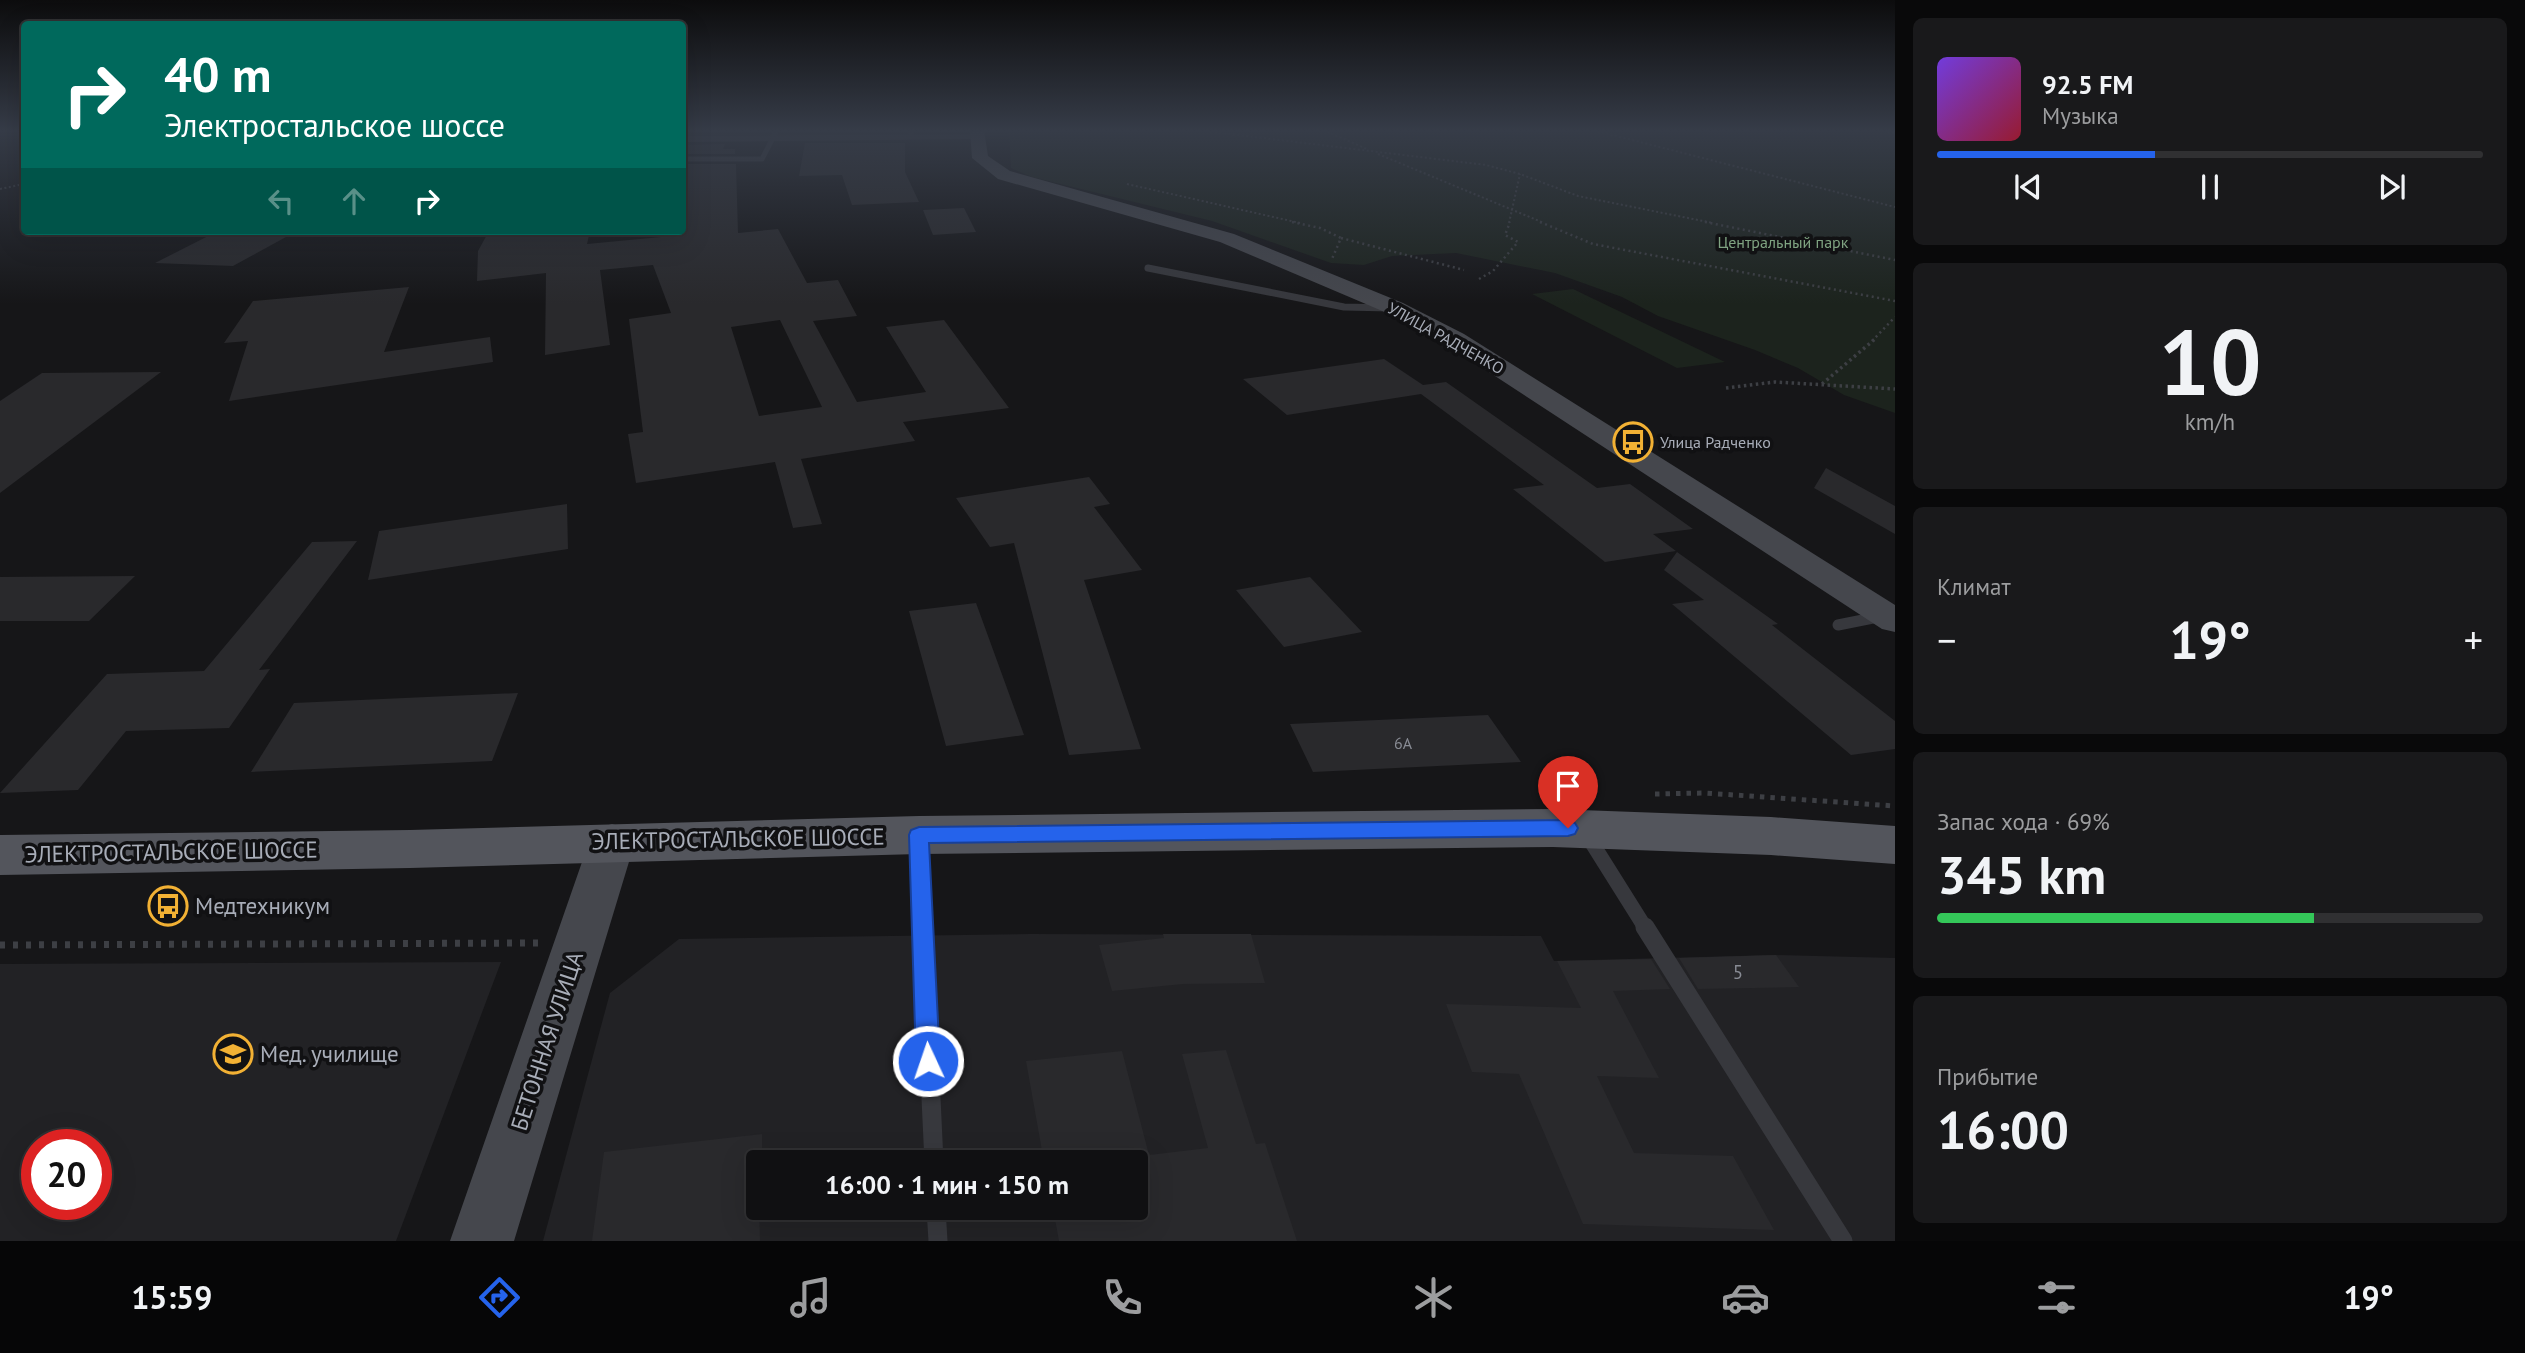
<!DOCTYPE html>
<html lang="ru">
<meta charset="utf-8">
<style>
:root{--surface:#101012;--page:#19191b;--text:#f1f3f6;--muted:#9c9d9f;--line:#303032;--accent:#2563eb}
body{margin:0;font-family:"PT Sans",sans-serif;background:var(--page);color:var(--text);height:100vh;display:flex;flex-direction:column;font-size:26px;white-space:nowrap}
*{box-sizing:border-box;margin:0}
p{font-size:23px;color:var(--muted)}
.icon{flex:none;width:38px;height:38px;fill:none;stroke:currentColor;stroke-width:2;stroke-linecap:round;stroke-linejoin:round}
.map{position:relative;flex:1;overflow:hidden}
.side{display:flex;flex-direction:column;gap:18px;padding:18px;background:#09090a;width:630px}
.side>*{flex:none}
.hud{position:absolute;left:21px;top:21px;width:665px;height:214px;border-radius:7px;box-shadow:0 7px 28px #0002,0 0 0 2px var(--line);background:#00695c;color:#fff;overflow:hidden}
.speed{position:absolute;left:21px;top:1129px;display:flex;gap:14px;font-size:35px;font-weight:700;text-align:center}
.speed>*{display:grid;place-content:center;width:91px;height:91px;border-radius:50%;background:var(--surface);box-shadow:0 7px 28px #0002,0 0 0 2px var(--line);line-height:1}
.speed .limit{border:10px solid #d22;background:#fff;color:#111}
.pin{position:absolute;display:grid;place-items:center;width:60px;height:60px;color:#fff;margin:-72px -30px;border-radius:50% 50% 50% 0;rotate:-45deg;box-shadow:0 0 7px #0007}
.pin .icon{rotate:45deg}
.me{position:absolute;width:77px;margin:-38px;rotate:357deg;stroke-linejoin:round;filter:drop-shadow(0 0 5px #0008)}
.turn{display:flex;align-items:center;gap:24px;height:147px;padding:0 28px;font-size:32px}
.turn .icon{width:91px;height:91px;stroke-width:2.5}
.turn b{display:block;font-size:49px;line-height:60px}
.lanes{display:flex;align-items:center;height:66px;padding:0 28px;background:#0003;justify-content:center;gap:35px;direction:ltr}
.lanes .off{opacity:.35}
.big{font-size:52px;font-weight:800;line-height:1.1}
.side .card{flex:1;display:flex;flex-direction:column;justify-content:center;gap:10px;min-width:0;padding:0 24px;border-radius:10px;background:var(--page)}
.side .dial{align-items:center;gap:0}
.dial b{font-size:91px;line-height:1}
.song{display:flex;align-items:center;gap:21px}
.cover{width:84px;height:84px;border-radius:10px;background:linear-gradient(135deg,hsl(260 70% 55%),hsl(350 70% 35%))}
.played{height:7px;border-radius:4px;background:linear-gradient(90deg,var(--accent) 40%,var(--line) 40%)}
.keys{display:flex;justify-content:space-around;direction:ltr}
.heat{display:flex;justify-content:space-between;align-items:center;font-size:38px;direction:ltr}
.charge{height:10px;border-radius:5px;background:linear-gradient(90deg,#34c759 69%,var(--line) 0)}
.trip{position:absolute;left:746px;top:1150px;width:402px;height:70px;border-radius:7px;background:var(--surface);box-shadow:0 7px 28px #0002,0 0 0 2px var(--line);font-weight:800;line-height:70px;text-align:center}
.dock{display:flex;height:112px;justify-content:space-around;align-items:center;background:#060607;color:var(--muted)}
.dock .icon{width:49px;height:49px}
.dock .on{color:var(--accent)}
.dock b{font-size:32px;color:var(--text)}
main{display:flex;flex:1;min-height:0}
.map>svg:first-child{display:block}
</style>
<main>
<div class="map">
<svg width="1895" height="1241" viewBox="0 0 1895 1241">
<rect width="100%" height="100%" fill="#161618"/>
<!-- built -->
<path fill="#222225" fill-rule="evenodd" d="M1030,934L1541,936L1554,961L1775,955L1895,958V1241H543L610,993L679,939ZM758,1162H1136V1208H758Z
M501,962L396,1241H0V964ZM37,1144H96V1204H37Z"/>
<!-- green -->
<path fill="#1c231d" d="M1009,130H1895V413L1844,395L1798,368L1755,350L1658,316L1622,297L1555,273L1456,253L1392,256L1364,265L1331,263L1212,221L1032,177L1011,168Z
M1573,289L1725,362L1677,368L1532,294Z"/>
<!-- building -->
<path fill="#29292c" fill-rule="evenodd" d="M805,143H905V172L919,202L852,205L842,175L799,176Z
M725,144L723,149H735V154H682V145Z
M682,164H736L738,233L778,229L807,283L838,280L857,316L813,321L857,402L926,392L886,327L944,320L1009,408L903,422L915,441L801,459L822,524L793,528L775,462L636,483L628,434L643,432L629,319L671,313L653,265L600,270L610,345L545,355L546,273L477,281L478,251L489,231H590L587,244L682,235ZM780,320L822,407L759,416L731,327Z
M964,208L976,232L933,235L923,210Z
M218,231H297L233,266L155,263Z
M409,287L384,352L490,337L493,362L229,401L248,341L224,343L253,301Z
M1384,359L1423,385L1446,382L1597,488L1630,484L1693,529L1653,534L1676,551L1605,562L1513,489L1544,485L1421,394L1287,415L1243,379Z
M161,372L0,493V401L42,373Z
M1826,468L1895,506V534L1814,488Z
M1089,477L1110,504L1094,507L1142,570L1084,580L1141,749L1069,755L1014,543L990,547L956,498Z
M567,504L568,549L368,580L379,531Z
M357,541L259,670L270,669L229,728L126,731L78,790L0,793L107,674L204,671L312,542Z
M1677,552L1778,624L1772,625L1895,721V749L1851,755L1672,604L1704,600L1664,570Z
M135,576L89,621H0V577Z
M1310,577L1362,632L1284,647L1236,590Z
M976,603L1024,735L946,746L909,611Z
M518,693L492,761L251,772L294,703Z
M1488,715L1521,762L1313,772L1290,724Z
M1163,934H1251L1265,983L1183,984L1112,991L1099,945L1164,938Z
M1776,955L1799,987L1698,989L1679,958Z
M1651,959L1670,989L1613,991L1659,1078L1597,1076L1634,1153L1733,1156L1774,1230L1583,1224L1519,1074L1472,1072L1446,1004L1581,1008L1557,961Z
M1226,1050L1256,1144L1265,1143L1297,1241H1059L1053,1208H1136V1162H1044L1026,1061L1122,1051L1149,1155L1208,1148L1182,1054Z
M762,1134V1162H758L760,1241H592L604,1152Z"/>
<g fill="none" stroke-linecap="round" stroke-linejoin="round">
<!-- path-far4 -->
<path stroke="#3d3f44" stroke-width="2" stroke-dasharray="2 2.5" stroke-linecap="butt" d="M1197,130L1486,165L1520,174L1578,196L1713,223
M1323,130L1367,149
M1593,130L1895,207
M1879,130L1895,133
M1378,154L1544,223
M1127,184L1300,223
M0,189L24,184
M1509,223L1520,174"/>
<!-- path-far3 -->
<path stroke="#3d3f44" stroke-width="2.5" stroke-dasharray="2 3.5" stroke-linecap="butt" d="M1292,222L1320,228L1341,238L1332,259
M1540,222L1593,244L1895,301
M1705,222L1895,260
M1341,238L1464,270
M1479,279L1493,271L1518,242L1505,235L1510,222
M1872,341L1895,317"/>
<!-- path-far2 -->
<path stroke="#3d3f44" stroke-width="3.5" stroke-dasharray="2.5 3.5" stroke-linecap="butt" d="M1822,384L1875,339
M1726,388L1775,382L1895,389"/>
<!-- path-far1 -->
<path stroke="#3d3f44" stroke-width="5" stroke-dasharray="4.5 6" stroke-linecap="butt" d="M1655,794L1705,793L1895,806"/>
<!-- path -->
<path stroke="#3d3f44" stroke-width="7" stroke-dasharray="5 8" stroke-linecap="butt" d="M0,945L538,943"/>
<!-- lane-far4 -->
<path stroke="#37383d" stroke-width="5" d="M911,133L912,130
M682,159H762L776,132L770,130"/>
<!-- lane-far3 -->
<path stroke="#37383d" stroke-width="7" d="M1148,268L1344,307L1391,308"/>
<!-- lane-far2 -->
<path stroke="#37383d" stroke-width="11" d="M1838,625L1883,616"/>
<!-- lane-far1 -->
<path stroke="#37383d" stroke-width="15" d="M1587,835L1646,929
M919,837L923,929"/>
<!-- lane -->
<path stroke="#37383d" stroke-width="19" d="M923,927L934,1162
M1645,927L1843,1241
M936,1208L938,1241"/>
<!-- street -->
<path fill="#37383d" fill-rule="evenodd" d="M977,134L982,137L981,139L682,142V136Z"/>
<!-- secondary -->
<path fill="#45474d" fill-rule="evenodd" d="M970,130H984L988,156L1010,171L1234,234L1403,303L1464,334L1895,605V632L1882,629L1446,344L1387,313L1220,242L998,179L972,158Z
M612,824L628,829L635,842L514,1241H450L589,842L596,829Z"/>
<!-- primary -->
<path fill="#53555c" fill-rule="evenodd" d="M1553,809L1771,817L1895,826V864L1771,855L1553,847L919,854L410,868L0,875V835L410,830L919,816Z"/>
</g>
<!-- sky -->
<linearGradient id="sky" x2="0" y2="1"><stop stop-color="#0c0c0d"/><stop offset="0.43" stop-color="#363c48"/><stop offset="1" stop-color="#363c48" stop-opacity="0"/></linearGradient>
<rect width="1895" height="304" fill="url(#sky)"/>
<!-- route -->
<path fill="#2563eb" stroke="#184099" stroke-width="2" d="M1568,820L1575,823L1578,828L1575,834L1568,836L929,843L940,1061L937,1069L928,1073L919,1069L916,1061L909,835L911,830L919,827Z"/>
<!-- icons -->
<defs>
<g id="bus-ring" transform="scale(2.0125)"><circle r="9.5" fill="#111113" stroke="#f2b134" stroke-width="1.5"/><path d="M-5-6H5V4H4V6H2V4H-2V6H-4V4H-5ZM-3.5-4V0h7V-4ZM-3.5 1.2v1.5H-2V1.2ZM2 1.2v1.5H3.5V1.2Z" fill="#f2b134"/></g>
<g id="university-ring" transform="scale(2.0125)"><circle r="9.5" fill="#111113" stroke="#f2b134" stroke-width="1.5"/><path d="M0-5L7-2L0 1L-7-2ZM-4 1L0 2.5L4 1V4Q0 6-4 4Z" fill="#f2b134"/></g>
</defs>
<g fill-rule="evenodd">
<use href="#bus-ring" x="1633" y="442"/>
<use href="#bus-ring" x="168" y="906"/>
<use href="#university-ring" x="233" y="1054"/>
</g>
<g text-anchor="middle" stroke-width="7" stroke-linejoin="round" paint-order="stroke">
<!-- far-park labels -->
<g font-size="16" fill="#7fa381" stroke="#111113">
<text x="1783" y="248">Центральный парк</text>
</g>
<!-- far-street labels -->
<g font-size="16" fill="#a8adb8" stroke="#111113">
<text transform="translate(1446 338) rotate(29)" y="6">УЛИЦА РАДЧЕНКО</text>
</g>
<!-- far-poi labels -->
<g font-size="16" fill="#a8adb8" stroke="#111113" text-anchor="start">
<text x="1660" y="448">Улица Радченко</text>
</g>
<!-- number labels -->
<g font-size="16" fill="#888b94">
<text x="1403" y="749">6А</text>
</g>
<!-- near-number labels -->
<g font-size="19" fill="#888b94">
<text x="1738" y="979">5</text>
</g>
<!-- near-street labels -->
<g font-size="23" fill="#a8adb8" stroke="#111113">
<text transform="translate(738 839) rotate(-1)" y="8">ЭЛЕКТРОСТАЛЬСКОЕ ШОССЕ</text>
<text transform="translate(171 852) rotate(-1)" y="8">ЭЛЕКТРОСТАЛЬСКОЕ ШОССЕ</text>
<text transform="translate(547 1041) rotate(-72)" y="8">БЕТОННАЯ УЛИЦА</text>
</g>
<!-- near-poi labels -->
<g font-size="23" fill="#a8adb8" stroke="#111113" text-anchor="start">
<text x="195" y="914">Медтехникум</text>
<text x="260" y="1062">Мед. училище</text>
</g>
</g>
</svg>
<div class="speed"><div class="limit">20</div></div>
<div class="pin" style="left:1568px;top:828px;background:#d93025"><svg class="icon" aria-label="arrive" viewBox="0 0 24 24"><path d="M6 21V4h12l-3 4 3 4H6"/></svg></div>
<svg class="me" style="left:928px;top:1061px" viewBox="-20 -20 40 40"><circle r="17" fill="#2563eb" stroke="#fff" stroke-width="3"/><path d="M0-11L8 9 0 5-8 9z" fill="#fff"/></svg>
<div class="trip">16:00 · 1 мин · 150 m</div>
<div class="hud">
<div class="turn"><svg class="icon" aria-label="right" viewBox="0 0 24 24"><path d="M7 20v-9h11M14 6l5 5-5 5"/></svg><div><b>40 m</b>Электростальское шоссе</div></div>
<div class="lanes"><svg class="icon off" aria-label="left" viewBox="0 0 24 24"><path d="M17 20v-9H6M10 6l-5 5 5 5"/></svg><svg class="icon off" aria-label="ahead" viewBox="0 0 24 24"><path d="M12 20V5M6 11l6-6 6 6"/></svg><svg class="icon" aria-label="right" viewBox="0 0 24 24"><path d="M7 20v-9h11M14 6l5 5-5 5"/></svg></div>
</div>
</div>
<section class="side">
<div class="card">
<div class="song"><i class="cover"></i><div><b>92.5 FM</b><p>Музыка</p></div></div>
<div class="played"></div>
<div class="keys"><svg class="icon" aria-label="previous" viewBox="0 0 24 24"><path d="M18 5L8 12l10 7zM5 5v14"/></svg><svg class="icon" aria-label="pause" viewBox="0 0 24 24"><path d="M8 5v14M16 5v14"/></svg><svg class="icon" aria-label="next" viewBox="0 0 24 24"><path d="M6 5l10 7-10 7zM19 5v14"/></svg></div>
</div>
<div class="card dial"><b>10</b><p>km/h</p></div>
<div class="card"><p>Климат</p>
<div class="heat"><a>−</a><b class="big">19°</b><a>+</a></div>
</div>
<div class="card"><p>Запас хода · 69%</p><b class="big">345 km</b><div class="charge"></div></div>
<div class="card"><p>Прибытие</p><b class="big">16:00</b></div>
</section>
</main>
<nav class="dock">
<b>15:59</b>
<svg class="icon on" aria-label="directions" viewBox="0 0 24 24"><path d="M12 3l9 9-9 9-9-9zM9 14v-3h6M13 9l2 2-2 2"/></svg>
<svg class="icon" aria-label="music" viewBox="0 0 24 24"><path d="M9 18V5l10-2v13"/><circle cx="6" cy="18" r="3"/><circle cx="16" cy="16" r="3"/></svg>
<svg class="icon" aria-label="phone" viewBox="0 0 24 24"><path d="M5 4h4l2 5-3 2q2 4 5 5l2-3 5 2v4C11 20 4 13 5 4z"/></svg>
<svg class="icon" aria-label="climate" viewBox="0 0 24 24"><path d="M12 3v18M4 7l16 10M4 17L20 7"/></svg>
<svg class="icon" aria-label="car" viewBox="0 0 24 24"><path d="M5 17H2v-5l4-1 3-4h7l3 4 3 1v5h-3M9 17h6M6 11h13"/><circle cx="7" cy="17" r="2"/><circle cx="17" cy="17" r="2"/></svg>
<svg class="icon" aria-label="filters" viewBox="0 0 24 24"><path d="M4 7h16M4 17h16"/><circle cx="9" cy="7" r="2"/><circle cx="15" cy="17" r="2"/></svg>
<b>19°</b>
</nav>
